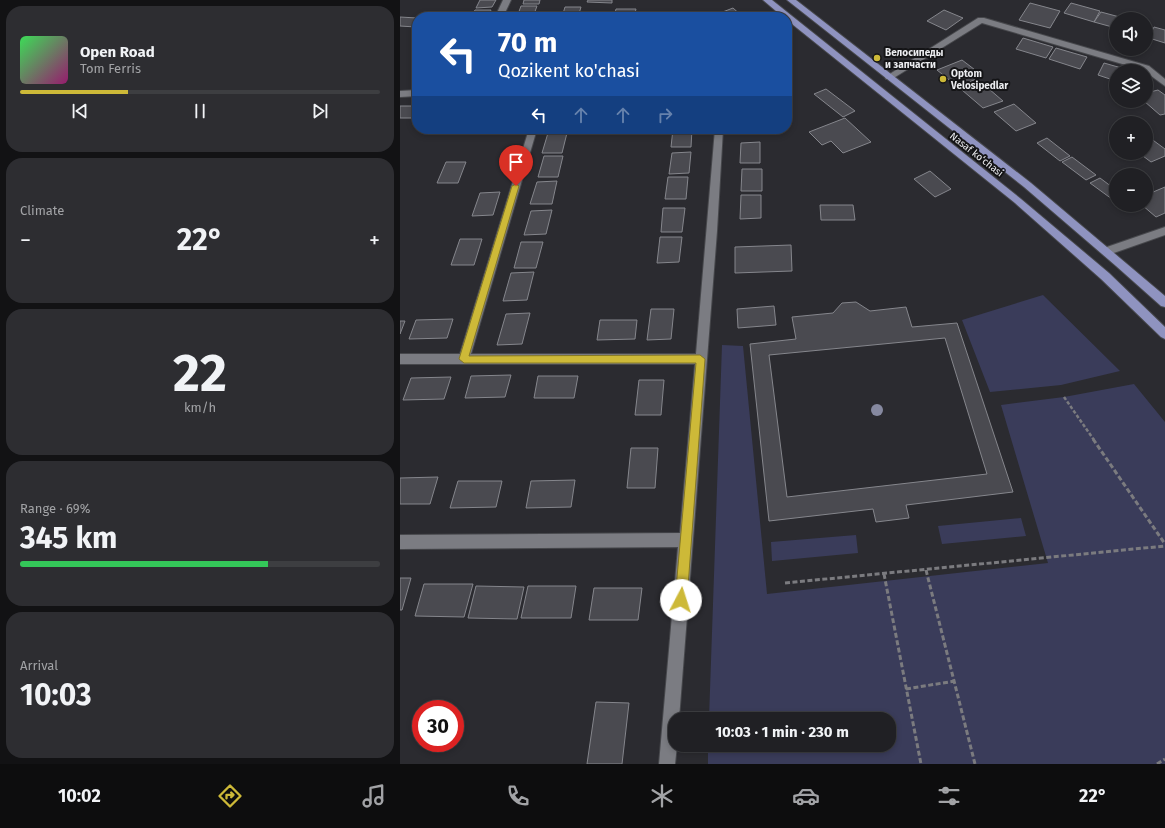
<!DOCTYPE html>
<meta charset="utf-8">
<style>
:root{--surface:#202024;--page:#2d2d31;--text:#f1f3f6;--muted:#a2a3a6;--line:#3d3e41;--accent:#cdb938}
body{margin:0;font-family:"Fira Sans",sans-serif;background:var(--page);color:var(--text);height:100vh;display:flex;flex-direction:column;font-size:15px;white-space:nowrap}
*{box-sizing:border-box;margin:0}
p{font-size:13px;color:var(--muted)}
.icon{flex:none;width:22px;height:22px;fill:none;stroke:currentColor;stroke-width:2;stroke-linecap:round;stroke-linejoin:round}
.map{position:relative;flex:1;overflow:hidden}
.drawer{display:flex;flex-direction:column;gap:6px;padding:6px;background:#121214;width:400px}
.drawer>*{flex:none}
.hud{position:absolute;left:12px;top:12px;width:380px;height:122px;border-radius:16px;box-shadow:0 2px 6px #0003,0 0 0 1px var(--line);background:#1a4fa0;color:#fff;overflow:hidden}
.tools{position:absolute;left:709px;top:12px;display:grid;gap:8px}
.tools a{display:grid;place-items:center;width:44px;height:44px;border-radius:50%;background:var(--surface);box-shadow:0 2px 6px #0003,0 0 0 1px var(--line);font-size:20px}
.speed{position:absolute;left:12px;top:700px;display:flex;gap:8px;font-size:20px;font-weight:700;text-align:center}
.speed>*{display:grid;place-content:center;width:52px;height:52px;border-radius:50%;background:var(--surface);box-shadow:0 2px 6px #0003,0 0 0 1px var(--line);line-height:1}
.speed .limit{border:6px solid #d22;background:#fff;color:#111}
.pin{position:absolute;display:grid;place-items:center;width:34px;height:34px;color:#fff;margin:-41px -17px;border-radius:50% 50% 50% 0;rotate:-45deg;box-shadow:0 0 4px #0007}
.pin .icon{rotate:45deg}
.me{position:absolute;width:44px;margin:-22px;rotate:5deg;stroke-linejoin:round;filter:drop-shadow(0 0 3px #0008)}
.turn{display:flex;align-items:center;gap:14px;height:84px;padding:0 20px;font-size:18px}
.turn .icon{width:52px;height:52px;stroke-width:2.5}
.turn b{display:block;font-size:28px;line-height:34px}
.lanes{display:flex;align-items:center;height:38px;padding:0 20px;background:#0003;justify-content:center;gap:20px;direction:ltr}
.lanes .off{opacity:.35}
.big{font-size:30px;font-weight:700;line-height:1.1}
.drawer .tile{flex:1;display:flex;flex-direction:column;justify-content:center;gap:6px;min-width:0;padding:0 14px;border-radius:16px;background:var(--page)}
.drawer .dial{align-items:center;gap:0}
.dial b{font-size:52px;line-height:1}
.song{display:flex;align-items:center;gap:12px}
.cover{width:48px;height:48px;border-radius:6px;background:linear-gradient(135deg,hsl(130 70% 55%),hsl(320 70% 35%))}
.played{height:4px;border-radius:2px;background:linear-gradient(90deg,var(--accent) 30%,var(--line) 30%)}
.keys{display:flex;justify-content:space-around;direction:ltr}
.heat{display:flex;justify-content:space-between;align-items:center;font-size:22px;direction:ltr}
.charge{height:6px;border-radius:3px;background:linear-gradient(90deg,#34c759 69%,var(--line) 0)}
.trip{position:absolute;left:268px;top:712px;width:228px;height:40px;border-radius:16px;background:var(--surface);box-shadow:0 2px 6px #0003,0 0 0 1px var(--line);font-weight:700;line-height:40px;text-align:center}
.tabs{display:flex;height:64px;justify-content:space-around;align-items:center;background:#0d0d0e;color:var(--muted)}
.tabs .icon{width:28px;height:28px}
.tabs .current{color:var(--accent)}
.tabs b{font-size:18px;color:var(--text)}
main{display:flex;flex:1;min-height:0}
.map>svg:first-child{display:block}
</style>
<main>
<section class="drawer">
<div class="tile">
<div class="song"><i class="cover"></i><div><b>Open Road</b><p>Tom Ferris</p></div></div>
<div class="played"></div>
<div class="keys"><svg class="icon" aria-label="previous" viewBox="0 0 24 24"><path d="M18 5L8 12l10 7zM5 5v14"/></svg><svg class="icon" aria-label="pause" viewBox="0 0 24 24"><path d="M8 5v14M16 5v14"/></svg><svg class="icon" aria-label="next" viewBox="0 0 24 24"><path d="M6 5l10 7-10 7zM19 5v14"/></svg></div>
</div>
<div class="tile"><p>Climate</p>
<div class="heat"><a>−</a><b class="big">22°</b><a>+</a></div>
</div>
<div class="tile dial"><b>22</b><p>km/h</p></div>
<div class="tile"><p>Range · 69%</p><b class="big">345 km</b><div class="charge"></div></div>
<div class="tile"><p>Arrival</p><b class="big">10:03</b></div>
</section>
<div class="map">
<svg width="765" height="764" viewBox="0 0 765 764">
<rect width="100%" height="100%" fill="#2b2b30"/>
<!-- green -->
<path fill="#3a3c5a" d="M643,295L720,371L661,385L590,392L562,320Z
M322,345L343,346L367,594L648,563L601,405L664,397L734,384L765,422V764H308V745H489V719H309Z
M621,518L626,536L542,544L538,526Z
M456,535L458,553L372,561L371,542Z"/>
<!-- building -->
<path fill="#4a4a50" stroke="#85868c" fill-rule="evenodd" d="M80,0H96L92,7L76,8Z
M124,0H140L139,4H123Z
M188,0H212V3L187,2Z
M630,3L660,11L650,28L619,20Z
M671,3L700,11L694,22L664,13Z
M121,6H137L133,17H117Z
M165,7H181L178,17H162Z
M333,8L343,17H325L320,13Z
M216,9H236L234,17H214Z
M75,10H91L88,17H71Z
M544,10L563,18L546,30L527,21Z
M701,12L727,19H716V28L694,22Z
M0,17L17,18V25L16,27L0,26Z
M754,27L765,30V43L749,38Z
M623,38L653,47L646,58L616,49Z
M656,48L687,57L680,69L649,59Z
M562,60L583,76L558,87L537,70Z
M704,63L732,71H716V81L698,75Z
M582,83L603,101L583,108L562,90Z
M426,89L455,111L443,117L414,94Z
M758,90L765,95V114L760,115L744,101H746V93Z
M614,104L636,123L616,131L594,112Z
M0,106H17V118H0Z
M445,118L471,142L443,153L431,141L422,145L409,132Z
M273,129H292L291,147H271Z
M148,133H167L162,153H142Z
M746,135L765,149V156L751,162L739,153H746Z
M647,138L670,156L660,161L637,143Z
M360,142V163H340L341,143Z
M291,152L289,173L269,174L272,153Z
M144,156H163L158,177H138Z
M672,157L696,175L686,180L662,162Z
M46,162H66L58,183H37Z
M342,169H362V191H341Z
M530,171L551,189L535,197L514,179Z
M268,177H288L286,199H265Z
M700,178L716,190V202L690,183Z
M157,181L152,204H130L137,182Z
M765,187V213L756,217L742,205H746V195Z
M100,192L93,215L72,216L80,193Z
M341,195H361V218L340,219Z
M420,205H453L455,220H421Z
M263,208H285L282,232H261Z
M152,210L146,234L124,235L131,211Z
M260,237H282L279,262L257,263Z
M60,239H82L74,265H51Z
M121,242H143L136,268H114Z
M391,245L392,271L335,273V247Z
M134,272L127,300L103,301L111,273Z
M456,302L470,311L506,307L512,327L557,323L613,492L506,505L509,518L476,522L473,509L369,521L350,344L396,339L392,317L433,313L442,303ZM545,338L587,474L387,497L369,355Z
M374,306L376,325L338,328L337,309Z
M251,309H274L271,339L247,340Z
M130,313L122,344L97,345L106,314Z
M53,319L47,338L9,339L16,320Z
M200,320H237L235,339L197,340Z
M0,321H5L0,334Z
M111,375L105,397L65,398L71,376Z
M138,376H178L174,398H134Z
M51,377L44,399L3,400L11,378Z
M239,380H264L261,415H235Z
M231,448H258L255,488H227Z
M38,477L30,504H0V478Z
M175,480L171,507L126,508L131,481Z
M58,481H102L96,507L50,508Z
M0,578H11L2,610H0Z
M24,584H73L64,617L15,616Z
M76,586L124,587L117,619L68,618Z
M128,586H176L171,618H121Z
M194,588H242L238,620H189Z
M196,702L229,703L222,764H187Z"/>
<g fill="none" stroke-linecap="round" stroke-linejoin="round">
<!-- minor casing -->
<g stroke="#47484c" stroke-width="2">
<path id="minor" d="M103,0H111L103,17H95Z
M578,18H584L749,66L765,79V86L743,70L582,23L492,79H486L485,77Z
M17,90V96L0,97V91Z
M129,129H137L71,354H296L315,129H323L317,231L279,719H275V745H277L275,764H259L278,547L0,549V535L280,533L295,364H0V354H60Z
M765,227V235L708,255L704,254L703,251L704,248Z"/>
</g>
<!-- major casing -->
<g stroke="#47484c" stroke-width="2">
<path id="major" d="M363,0H372L621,199L709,273L765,327V339L761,337L701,279L615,203L387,20V17H383Z
M387,0H396L631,183L765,296V307L761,306L716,266L624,187Z"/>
</g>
<!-- path-far1 -->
<path stroke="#7b7b7f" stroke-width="2.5" stroke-dasharray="3.5 2" stroke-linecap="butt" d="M664,397L694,440"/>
<!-- path -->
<path stroke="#7b7b7f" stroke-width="3" stroke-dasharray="5 2.5" stroke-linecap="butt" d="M693,439L765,544
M526,570L575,764
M484,574L521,764
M385,583L765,546
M506,689L555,681
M757,764L765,759"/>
<!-- minor -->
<use href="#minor" fill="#7b7c82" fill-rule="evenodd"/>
<!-- major -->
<use href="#major" fill="#8f93c0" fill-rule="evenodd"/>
</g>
<!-- trees -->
<circle fill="#8689a0" cx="477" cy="410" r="6"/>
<!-- route -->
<path fill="#cdb938" stroke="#857824" d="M116,184L119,186L69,356L300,355L305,359L287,600L285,604L281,605L277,604L275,600L296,363H64L59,359L112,186Z"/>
<!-- markers -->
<g fill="#cdb938" stroke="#141416" stroke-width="1.5">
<circle cx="477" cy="58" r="4"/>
<circle cx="543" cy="79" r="4"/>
</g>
<g text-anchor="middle" stroke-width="4" stroke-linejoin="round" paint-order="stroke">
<!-- far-poi labels -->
<g font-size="10" font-weight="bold" fill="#ecedf0" stroke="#141416" text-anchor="start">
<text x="485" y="56">Велосипеды<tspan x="485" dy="12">и запчасти</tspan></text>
<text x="551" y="77">Optom<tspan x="551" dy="12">Velosipedlar</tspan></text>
</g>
<!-- far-street labels -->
<g font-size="10" fill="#ecedf0" stroke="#141416">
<text transform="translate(577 154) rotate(38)" y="4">Nasaf ko‘chasi</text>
</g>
</g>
</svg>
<div class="tools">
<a><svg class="icon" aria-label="sound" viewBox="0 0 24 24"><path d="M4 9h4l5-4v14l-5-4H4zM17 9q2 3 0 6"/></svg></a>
<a><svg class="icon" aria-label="layers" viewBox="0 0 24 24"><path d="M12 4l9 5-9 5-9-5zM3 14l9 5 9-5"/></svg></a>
<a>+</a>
<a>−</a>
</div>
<div class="speed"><div class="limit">30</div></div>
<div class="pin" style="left:116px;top:186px;background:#d93025"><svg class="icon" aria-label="arrive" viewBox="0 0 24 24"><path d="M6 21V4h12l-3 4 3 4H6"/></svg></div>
<svg class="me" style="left:281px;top:600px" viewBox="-20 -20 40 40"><circle r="19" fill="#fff"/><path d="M0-13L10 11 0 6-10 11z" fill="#cdb938"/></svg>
<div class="trip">10:03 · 1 min · 230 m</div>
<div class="hud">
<div class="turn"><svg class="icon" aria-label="left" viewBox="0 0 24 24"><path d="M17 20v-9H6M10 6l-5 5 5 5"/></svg><div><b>70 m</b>Qozikent ko'chasi</div></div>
<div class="lanes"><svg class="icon" aria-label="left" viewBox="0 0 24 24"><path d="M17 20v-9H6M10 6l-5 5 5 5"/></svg><svg class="icon off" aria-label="ahead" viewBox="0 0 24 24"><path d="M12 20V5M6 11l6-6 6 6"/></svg><svg class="icon off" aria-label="ahead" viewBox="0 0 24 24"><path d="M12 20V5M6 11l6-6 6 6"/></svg><svg class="icon off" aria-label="right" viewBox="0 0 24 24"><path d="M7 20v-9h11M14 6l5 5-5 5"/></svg></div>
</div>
</div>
</main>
<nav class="tabs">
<b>10:02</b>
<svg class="icon current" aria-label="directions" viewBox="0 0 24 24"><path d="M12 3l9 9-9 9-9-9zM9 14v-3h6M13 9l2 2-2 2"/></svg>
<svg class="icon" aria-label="music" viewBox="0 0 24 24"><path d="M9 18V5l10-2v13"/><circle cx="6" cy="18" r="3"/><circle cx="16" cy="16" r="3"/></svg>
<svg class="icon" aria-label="phone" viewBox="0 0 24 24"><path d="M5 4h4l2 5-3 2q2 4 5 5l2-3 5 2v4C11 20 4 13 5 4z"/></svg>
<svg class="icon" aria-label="climate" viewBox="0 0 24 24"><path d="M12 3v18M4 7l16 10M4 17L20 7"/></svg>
<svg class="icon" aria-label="car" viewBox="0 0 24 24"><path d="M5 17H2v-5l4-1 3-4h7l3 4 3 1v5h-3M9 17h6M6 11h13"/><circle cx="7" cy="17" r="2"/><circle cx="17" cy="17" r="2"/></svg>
<svg class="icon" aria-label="filters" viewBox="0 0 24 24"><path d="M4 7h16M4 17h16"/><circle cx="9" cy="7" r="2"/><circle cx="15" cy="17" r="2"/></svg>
<b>22°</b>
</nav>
